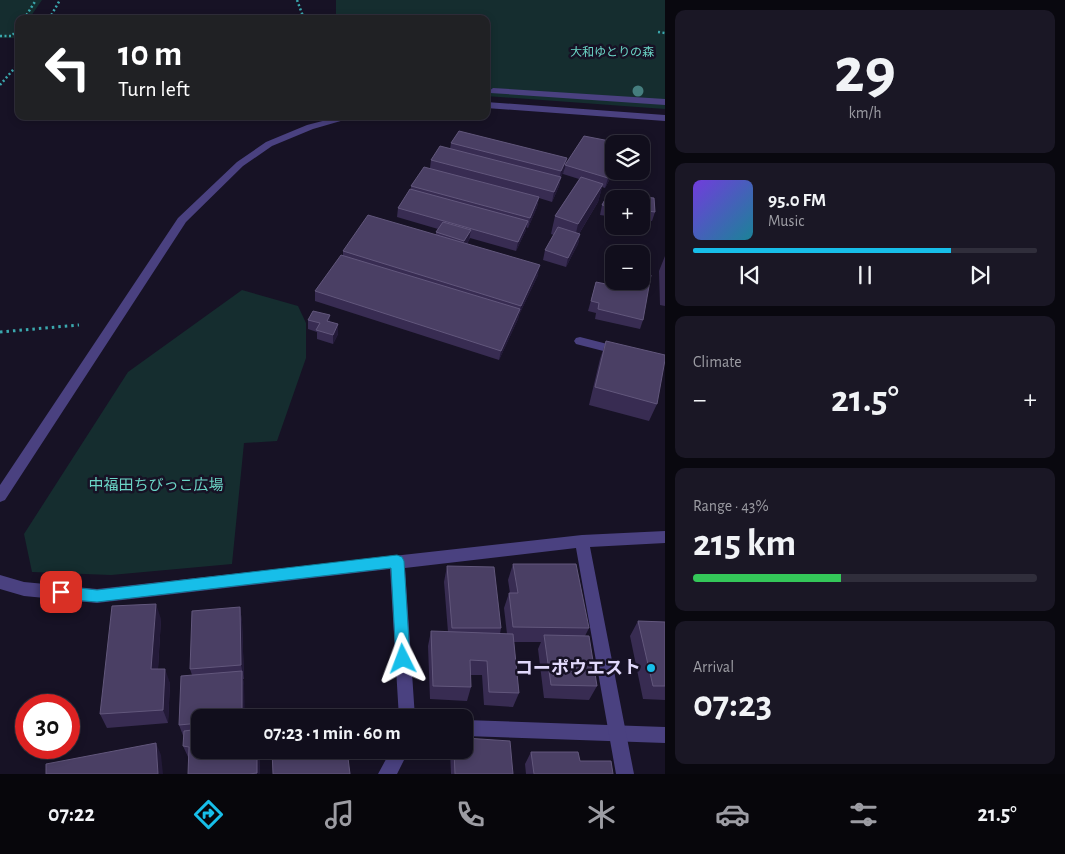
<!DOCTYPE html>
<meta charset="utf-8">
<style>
:root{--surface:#110e1c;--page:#1a1725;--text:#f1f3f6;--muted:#9c9ca3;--line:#302e3b;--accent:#17bee9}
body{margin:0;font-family:"Alegreya Sans","Noto Sans JP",sans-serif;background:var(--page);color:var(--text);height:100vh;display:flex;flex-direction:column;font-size:19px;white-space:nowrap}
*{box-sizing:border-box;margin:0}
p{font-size:16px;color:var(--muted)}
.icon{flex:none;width:28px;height:28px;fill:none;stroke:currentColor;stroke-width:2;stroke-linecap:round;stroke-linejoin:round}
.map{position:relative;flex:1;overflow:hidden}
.panel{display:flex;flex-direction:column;gap:10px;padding:10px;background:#09080f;width:400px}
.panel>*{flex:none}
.hud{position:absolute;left:15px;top:15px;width:475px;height:105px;border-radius:10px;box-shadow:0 2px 8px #0003,0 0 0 1px var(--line);background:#202124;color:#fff;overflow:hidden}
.buttons{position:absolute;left:605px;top:135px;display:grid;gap:10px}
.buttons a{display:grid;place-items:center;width:45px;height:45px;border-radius:10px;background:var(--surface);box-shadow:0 2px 8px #0003,0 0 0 1px var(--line);font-size:25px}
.speed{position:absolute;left:15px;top:694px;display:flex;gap:10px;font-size:25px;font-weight:700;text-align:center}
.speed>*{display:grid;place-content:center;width:65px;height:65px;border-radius:50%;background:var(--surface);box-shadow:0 2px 8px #0003,0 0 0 1px var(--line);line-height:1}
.speed .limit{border:8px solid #d22;background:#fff;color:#111}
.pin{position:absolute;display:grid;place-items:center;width:42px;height:42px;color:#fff;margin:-21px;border-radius:10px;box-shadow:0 2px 8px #0006}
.me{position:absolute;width:55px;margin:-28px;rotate:357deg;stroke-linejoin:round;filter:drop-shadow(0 0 4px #0008)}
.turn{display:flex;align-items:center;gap:18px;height:105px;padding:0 20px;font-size:22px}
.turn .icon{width:65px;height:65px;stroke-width:2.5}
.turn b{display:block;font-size:35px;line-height:42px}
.big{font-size:38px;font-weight:700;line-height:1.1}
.panel .tile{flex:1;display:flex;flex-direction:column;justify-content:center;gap:8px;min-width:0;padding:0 18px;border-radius:10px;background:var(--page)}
.panel .dial{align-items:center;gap:0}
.dial b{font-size:65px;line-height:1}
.song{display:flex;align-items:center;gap:15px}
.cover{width:60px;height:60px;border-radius:8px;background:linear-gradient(135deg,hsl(260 70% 55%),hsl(190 70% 35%))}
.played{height:5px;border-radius:2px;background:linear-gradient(90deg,var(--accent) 75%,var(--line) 75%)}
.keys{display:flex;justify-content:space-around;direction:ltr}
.heat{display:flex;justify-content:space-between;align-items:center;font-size:28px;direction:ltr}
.charge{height:8px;border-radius:4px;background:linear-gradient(90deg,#34c759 43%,var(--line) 0)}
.trip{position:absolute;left:191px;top:709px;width:282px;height:50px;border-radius:10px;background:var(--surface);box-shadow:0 2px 8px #0003,0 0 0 1px var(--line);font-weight:700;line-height:50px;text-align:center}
.tab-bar{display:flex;height:80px;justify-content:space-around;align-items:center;background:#07060b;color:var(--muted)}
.tab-bar .icon{width:35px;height:35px}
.tab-bar .current{color:var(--accent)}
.tab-bar b{font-size:22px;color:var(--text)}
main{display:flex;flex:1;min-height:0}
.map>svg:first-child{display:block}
</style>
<main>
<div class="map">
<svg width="665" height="774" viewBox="0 0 665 774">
<rect width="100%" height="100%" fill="#171225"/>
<!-- green -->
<path fill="#152d2f" d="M0,0H42L29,19H19V34L16,38H0Z
M336,0H665V109L486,96V19H336Z
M242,290L298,306L306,323V358L277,441L244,443L232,564L111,575L32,572L24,534L128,372Z"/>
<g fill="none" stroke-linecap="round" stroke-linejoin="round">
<!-- path-far1 -->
<path stroke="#3ba8ae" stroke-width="2.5" stroke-dasharray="2 2.5" stroke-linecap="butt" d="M297,0L304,19
M24,19L36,0
M49,19L60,0
M658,32L665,33
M0,36H12L19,26
M0,85L19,63"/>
<!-- path -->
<path stroke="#3ba8ae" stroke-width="3" stroke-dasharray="2.5 4" stroke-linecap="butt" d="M0,332L79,325"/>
<!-- service -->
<path fill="#4a4180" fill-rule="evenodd" d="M580,337L623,348L625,351L619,355L576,344L574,341L576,338Z
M465,720L665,727V743L465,736Z"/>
<!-- pedestrian -->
<path fill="#4a4180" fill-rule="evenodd" d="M493,88L665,99V105L490,93L489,91Z"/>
<!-- minor -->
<path fill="#4a4180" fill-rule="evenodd" d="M665,531V543L590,547L634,774H616L576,548L405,568L415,718H399L390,569L97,603L24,596L0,589V575L24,582L97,589L582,535Z
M391,750H409L397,774H378Z"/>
<!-- tertiary -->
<path fill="#4a4180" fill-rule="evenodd" d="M486,102L665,115V121L486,108Z
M342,116H358L313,129L272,146L243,166L186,222L5,500L0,502V485L178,218L237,162L266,142L307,125Z"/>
</g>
<!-- trees -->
<circle fill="#457d7e" cx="638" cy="91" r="5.5"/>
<!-- wall -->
<path fill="#382c52" d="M451,143L567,158L565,168L561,177L559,186L552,202L539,198L537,207L528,228L526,227V230L516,251L470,238L467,244L538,275L519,315L518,319L499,360L315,301V291L343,255V251L436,235V232L438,229L397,217L398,208L411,189V186L430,168L431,160L450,149Z
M565,165L614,171L605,188L602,187L598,202L579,234H580L578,244L566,267L543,260L545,250L554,235L551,234L555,216L579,179L563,174Z
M608,194L654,198L655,212L652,221L641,220V199H614V217L600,215L602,205Z
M613,254L644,273L643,320L640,329L595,319L596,313L588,311L596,282L605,284Z
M665,256V306L660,305L659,271Z
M330,315V322L338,324V334L333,344L317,339V332L308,329V320Z
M606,341L657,404L649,421L589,405L600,359Z
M513,564L589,628L585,636L597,686L589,700L544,698L538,649L541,642H514L519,693L513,707L484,705L482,675H470L471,687L467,701L430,699L428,646L431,631L448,632L444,582L447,566L501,628L500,634H507L504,608L509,593H510L508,580Z
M240,607L242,622L244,679H243L244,685L200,718V750H259L260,774H188L189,759L183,746L184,738L179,725L192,675L190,669Z
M161,619L158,669L170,683L168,723L107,728L100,714Z
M638,621L665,622V700L643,699L630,636Z
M450,750H465L513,774H451Z
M531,752L580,761L613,774H526L525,764Z"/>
<!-- shaded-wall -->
<path fill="#231a38" d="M567,158L565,168L559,181L561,171Z
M614,167V171L605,188L608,178Z
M561,177L559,186L552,202L554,192Z
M603,184L598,202L574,242L578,224Z
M539,197L537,207L528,228L530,218Z
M528,221L526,230L516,251L518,242Z
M471,230L469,240L462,251L464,241Z
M580,234L578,244L566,267L568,258Z
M540,265L538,275L519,315L521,306Z
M520,309L518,319L499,360L501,351Z
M330,315V325L327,321Z
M338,324V334L333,344V335Z
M156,604L161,619L157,683L151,669Z
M240,607L242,622L244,679L241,665Z
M165,669L170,683L168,723L163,710Z
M242,671L244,685L245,718H242Z
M156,743L161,755L163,774H158Z
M257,750H259L260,774H257Z"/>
<!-- building -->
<path fill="#4a3f64" stroke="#62577c" d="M459,131L567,158L561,171L451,143Z
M584,136L625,144H614V167L608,178L565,165Z
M440,146L561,177L554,192L431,160Z
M424,167L539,197L530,218L411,186Z
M581,177L603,184L578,224L555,216Z
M410,189L528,221L518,242L398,208Z
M608,194L654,198L655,212L641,210V199H614V207L602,205Z
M368,215L540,265L521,306L343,251Z
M443,222L471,230L464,241L436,232Z
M558,227L580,234L568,258L545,250Z
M613,254H614V281H641V260L646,261L644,273L651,275L643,320L598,309L599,303L591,301L596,282L606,284Z
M341,255L520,309L501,351L315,291Z
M313,311L330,315L327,321L338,324L333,335L316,330L320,323L308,320Z
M606,341L665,355V360L657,404L595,387Z
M513,564H576L589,628L513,627L509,593H518Z
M447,566L494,567L501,628H452Z
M156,604L151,669H165L163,710L100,714L112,606Z
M240,607L241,665L190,669L192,611Z
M638,621L665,622V686H653Z
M431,631L513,634L519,693L489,692L487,661L470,660L471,687L433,686Z
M544,635L589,636L597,686L551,685Z
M242,671V718H200V723L179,725L181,676Z
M344,715V718H323Z
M200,729V750H257V773L249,774H188L189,747L183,746L184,731Z
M465,738L510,741L513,774H455L454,750H465Z
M156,743L158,774H46V764Z
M272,750H347L350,774H273Z
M531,752H578L580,761H611L613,774H534Z"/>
<!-- route -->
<path fill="#17bee9" stroke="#0f7c97" d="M397,555L402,557L404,561L410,659L408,664L403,666L398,664L396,659L391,568L97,602L61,599L56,597L54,592L56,588L61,586L97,590Z"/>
<!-- markers -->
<circle fill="#17bee9" stroke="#171225" stroke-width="2" cx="651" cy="668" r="5"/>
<g text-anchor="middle" stroke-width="5" stroke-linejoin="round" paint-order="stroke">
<!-- far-park labels -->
<g font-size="12" fill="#6bd5c6" stroke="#171225">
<text x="612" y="56">大和ゆとりの森</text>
</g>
<!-- park labels -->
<g font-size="15" fill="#6bd5c6" stroke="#171225">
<text x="156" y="490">中福田ちびっこ広場</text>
</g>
<!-- near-poi labels -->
<g font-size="18" font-weight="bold" fill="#e1d9fb" stroke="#171225" text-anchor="end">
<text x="641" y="674">コーポウエスト</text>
</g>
</g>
</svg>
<div class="buttons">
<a><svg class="icon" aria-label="layers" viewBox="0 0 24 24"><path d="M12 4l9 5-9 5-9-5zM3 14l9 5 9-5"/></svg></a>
<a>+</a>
<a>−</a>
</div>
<div class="speed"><div class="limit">30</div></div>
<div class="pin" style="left:61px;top:592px;background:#d93025"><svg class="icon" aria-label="arrive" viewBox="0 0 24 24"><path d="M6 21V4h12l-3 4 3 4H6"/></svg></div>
<svg class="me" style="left:403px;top:659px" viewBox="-20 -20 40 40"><path d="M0-17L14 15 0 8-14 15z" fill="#17bee9" stroke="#fff" stroke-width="4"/></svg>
<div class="trip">07:23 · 1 min · 60 m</div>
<div class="hud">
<div class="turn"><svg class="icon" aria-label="left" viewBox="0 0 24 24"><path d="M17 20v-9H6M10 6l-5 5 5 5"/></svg><div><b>10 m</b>Turn left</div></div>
</div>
</div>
<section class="panel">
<div class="tile dial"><b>29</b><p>km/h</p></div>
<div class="tile">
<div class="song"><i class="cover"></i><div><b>95.0 FM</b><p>Music</p></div></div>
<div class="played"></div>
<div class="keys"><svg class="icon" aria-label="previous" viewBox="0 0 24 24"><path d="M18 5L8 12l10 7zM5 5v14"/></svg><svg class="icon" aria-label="pause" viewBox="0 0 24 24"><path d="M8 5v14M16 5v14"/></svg><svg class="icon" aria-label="next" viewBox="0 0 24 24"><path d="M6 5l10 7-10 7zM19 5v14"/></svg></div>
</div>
<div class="tile"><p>Climate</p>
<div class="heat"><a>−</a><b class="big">21.5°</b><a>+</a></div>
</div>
<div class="tile"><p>Range · 43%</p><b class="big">215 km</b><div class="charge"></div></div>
<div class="tile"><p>Arrival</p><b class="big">07:23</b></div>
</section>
</main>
<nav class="tab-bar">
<b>07:22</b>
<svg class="icon current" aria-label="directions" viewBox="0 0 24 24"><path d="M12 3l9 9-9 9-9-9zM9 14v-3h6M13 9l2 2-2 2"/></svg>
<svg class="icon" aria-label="music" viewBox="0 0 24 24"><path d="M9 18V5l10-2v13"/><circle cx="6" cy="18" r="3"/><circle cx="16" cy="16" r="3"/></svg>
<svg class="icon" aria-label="phone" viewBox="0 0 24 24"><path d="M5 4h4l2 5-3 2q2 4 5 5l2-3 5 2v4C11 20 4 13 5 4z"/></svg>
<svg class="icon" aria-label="climate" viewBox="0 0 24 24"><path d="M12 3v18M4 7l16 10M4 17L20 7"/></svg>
<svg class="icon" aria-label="car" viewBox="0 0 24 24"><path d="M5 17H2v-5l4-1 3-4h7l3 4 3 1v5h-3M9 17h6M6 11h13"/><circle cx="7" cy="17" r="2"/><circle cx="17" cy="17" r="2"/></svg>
<svg class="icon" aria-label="filters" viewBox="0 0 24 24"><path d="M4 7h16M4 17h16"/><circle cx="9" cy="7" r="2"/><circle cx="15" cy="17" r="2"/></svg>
<b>21.5°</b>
</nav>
